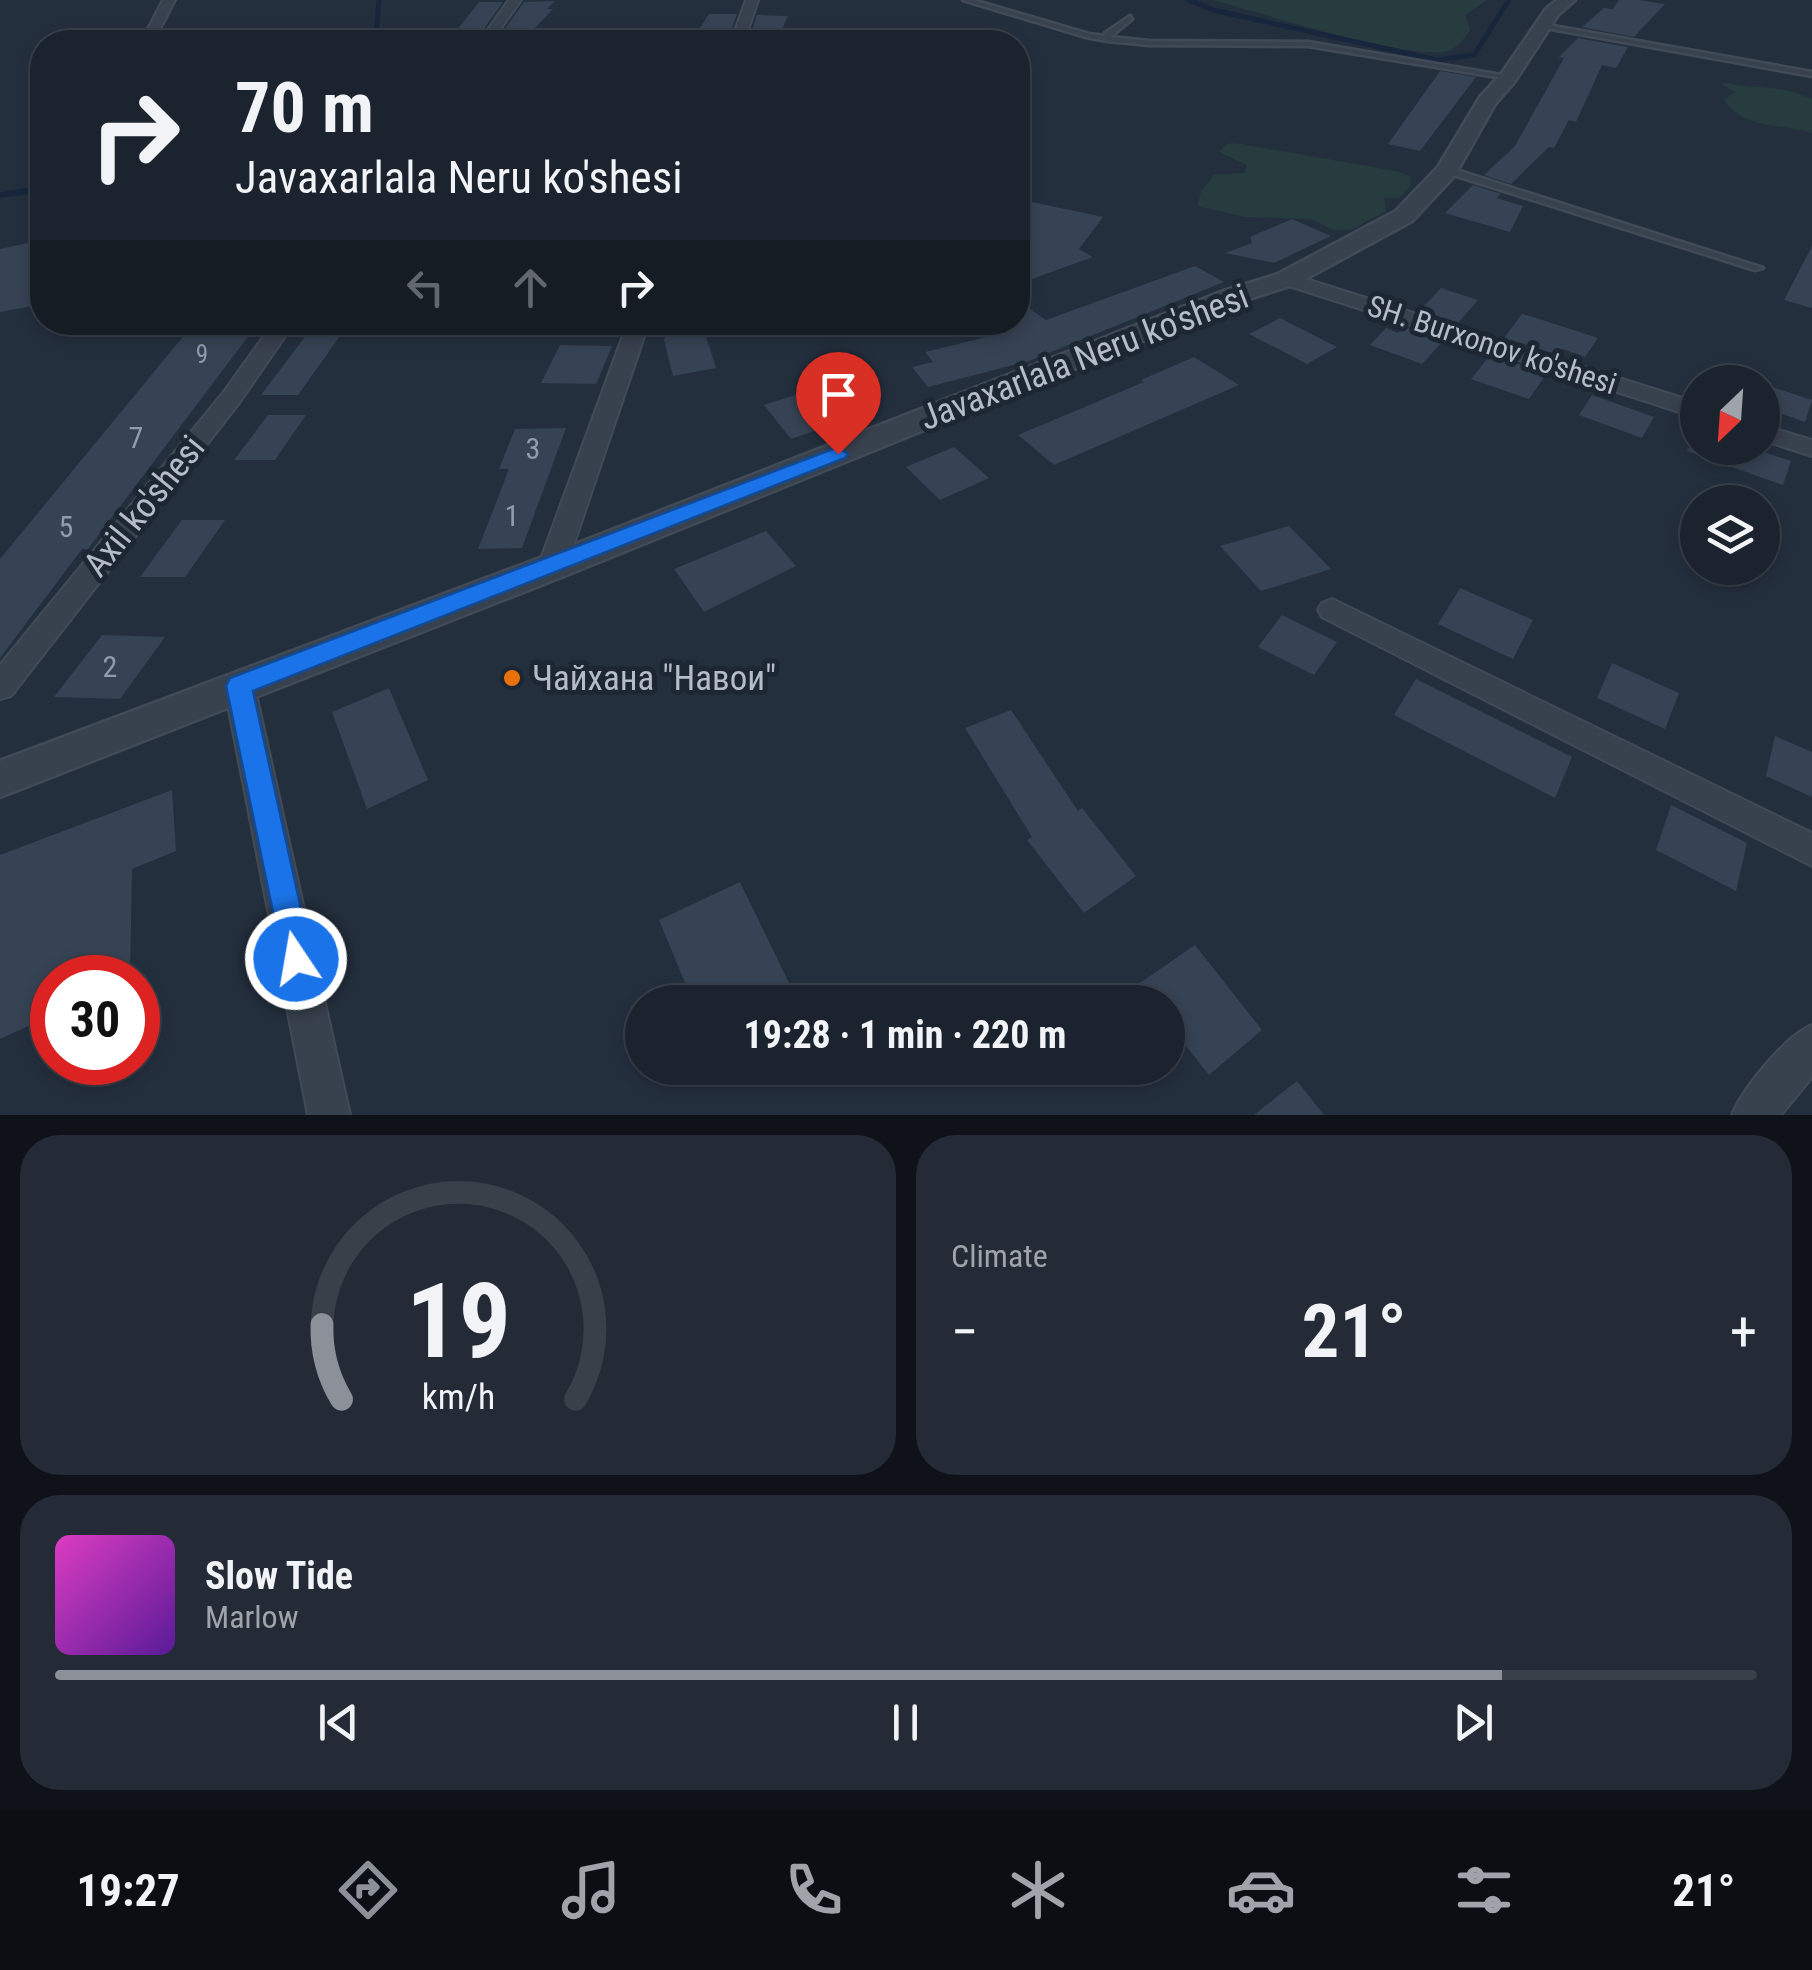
<!DOCTYPE html>
<meta charset="utf-8">
<style>
:root{--surface:#1b232e;--page:#242b36;--text:#f1f3f6;--muted:#a0a4aa;--line:#39404a;--accent:#8c9099}
body{margin:0;font-family:"Roboto Condensed",sans-serif;background:var(--page);color:var(--text);height:100vh;display:flex;flex-direction:column;font-size:38px;white-space:nowrap}
*{box-sizing:border-box;margin:0}
p{font-size:32px;color:var(--muted)}
.icon{flex:none;width:55px;height:55px;fill:none;stroke:currentColor;stroke-width:2;stroke-linecap:round;stroke-linejoin:round}
.map{position:relative;height:1115px;overflow:hidden}
.details{display:flex;flex-direction:column;gap:20px;padding:20px;background:#0f1319;flex:1}
.details>*{flex:none}
.top-card{position:absolute;left:30px;top:30px;width:1000px;height:305px;border-radius:40px;box-shadow:0 5px 15px #0003,0 0 0 2px var(--line);background:#1b232e;color:var(--text);overflow:hidden}
.needle{width:65px;rotate:205deg}
.buttons{position:absolute;left:1680px;top:365px;display:grid;gap:20px}
.buttons a{display:grid;place-items:center;width:100px;height:100px;border-radius:50%;background:var(--surface);box-shadow:0 5px 15px #0003,0 0 0 2px var(--line);font-size:50px}
.speed{position:absolute;left:30px;top:955px;display:flex;gap:20px;font-size:50px;font-weight:700;text-align:center}
.speed>*{display:grid;place-content:center;width:130px;height:130px;border-radius:50%;background:var(--surface);box-shadow:0 5px 15px #0003,0 0 0 2px var(--line);line-height:1}
.speed .limit{border:15px solid #d22;background:#fff;color:#111}
.pin{position:absolute;display:grid;place-items:center;width:85px;height:85px;color:#fff;margin:-102px -42px;border-radius:50% 50% 50% 0;rotate:-45deg;box-shadow:0 0 10px #0007}
.pin .icon{rotate:45deg}
.me{position:absolute;width:110px;margin:-55px;rotate:348deg;stroke-linejoin:round;filter:drop-shadow(0 0 8px #0008)}
.turn{display:flex;align-items:center;gap:35px;height:210px;padding:0 40px;font-size:45px}
.turn .icon{width:130px;height:130px;stroke-width:2.5}
.turn b{display:block;font-size:70px;line-height:85px}
.lanes{display:flex;align-items:center;height:95px;padding:0 40px;background:#0003;justify-content:center;gap:50px;direction:ltr}
.lanes .off{opacity:.35}
.big{font-size:75px;font-weight:700;line-height:1.1}
.details .widget{flex:1;display:flex;flex-direction:column;justify-content:center;gap:15px;min-width:0;padding:0 35px;border-radius:40px;background:var(--page)}
.details .dial{align-items:center;gap:0}
.dial svg{height:260px;overflow:visible;fill:none;stroke:var(--line);stroke-width:7;stroke-linecap:round;text-anchor:middle}
.dial text{fill:var(--text);stroke:none}
.song{display:flex;align-items:center;gap:30px}
.cover{width:120px;height:120px;border-radius:15px;background:linear-gradient(135deg,hsl(310 70% 55%),hsl(270 70% 35%))}
.played{height:10px;border-radius:5px;background:linear-gradient(90deg,var(--accent) 85%,var(--line) 85%)}
.keys{display:flex;justify-content:space-around;direction:ltr}
.heat{display:flex;justify-content:space-between;align-items:center;font-size:55px;direction:ltr}
.details .tiles{flex:1;display:grid;gap:20px;grid-template-columns:1fr 1fr}
.widget:last-child{grid-column:span 2}
.trip{position:absolute;left:625px;top:985px;width:560px;height:100px;border-radius:50px;background:var(--surface);box-shadow:0 5px 15px #0003,0 0 0 2px var(--line);font-weight:700;line-height:100px;text-align:center}
.menu{display:flex;height:160px;justify-content:space-around;align-items:center;background:#0b0e12;color:var(--muted)}
.menu .icon{width:70px;height:70px}
.menu .on{color:var(--accent)}
.menu b{font-size:45px;color:var(--text)}
.map>svg:first-child{display:block}
</style>
<div class="map">
<svg width="1812" height="1115" viewBox="0 0 1812 1115">
<rect width="100%" height="100%" fill="#242f3e"/>
<!-- green -->
<path fill="#263c3f" d="M1212,0H1487L1465,15L1470,30C1465,38 1458,48 1448,51C1410,61 1258,12 1212,0Z
M1727,83C1762,90 1776,84 1812,99V133C1783,124 1742,129 1724,100L1735,92L1721,84Z
M1235,143L1396,171L1411,177L1410,186L1400,198H1384L1386,211L1351,230H1334L1311,219L1244,217L1198,206L1201,191L1214,175L1244,173L1247,165L1219,152L1226,144Z"/>
<g fill="none" stroke-linecap="round" stroke-linejoin="round">
<!-- stream-far1 -->
<path stroke="#17263c" stroke-width="5" d="M1189,0L1213,10L1437,60L1474,55L1509,0
M369,42L376,35L379,0"/>
<!-- stream -->
<path stroke="#17263c" stroke-width="6" d="M0,195L42,189"/>
</g>
<!-- building -->
<path fill="#364354" d="M1619,0H1638L1665,4L1634,37L1582,27L1604,8L1613,9Z
M555,1L547,9H553L533,30H504L524,2Z
M479,2H503L483,30H457Z
M709,14H737L728,40L693,39Z
M757,15L788,16L777,41L749,40Z
M1578,38L1628,47L1616,68L1602,65L1576,122L1569,120L1554,148L1549,147L1511,184L1484,175L1515,146L1564,58L1559,57Z
M1440,71L1476,77L1420,151L1388,144Z
M1473,185L1501,194L1496,198L1523,206L1510,232L1445,213Z
M1018,199L1103,217L1079,249L1093,257L1018,284Z
M1292,219L1331,236L1274,263L1225,253L1252,243L1250,237Z
M42,240V304L0,312V249Z
M1812,246V308L1784,300Z
M1195,266L1224,282L1029,361L928,387L912,367L933,362L925,352L1003,333L989,322H1018V300L1046,320Z
M1441,288L1478,300L1458,323L1419,311Z
M1522,314L1533,317L1598,338L1585,357L1563,349L1559,355L1504,338Z
M1280,318L1337,347L1307,364L1249,334Z
M195,322H259L88,549H82L0,658V559Z
M316,322H350L298,395H261Z
M671,322H709L705,333L716,368L673,376L664,340Z
M1404,327L1444,340L1422,364L1370,345L1386,328L1398,333Z
M560,345L612,346L596,384L541,383Z
M1490,355L1547,373L1529,399L1471,379Z
M1194,357L1239,385L1054,465L1018,435L1144,382L1141,380Z
M839,381L869,412L791,439L764,405Z
M1762,384L1812,400L1805,422L1762,407Z
M1592,395L1654,417L1642,438L1579,415Z
M268,415H306L275,460H234Z
M566,428L522,548L478,549L509,469H499L515,429Z
M954,447L989,478L940,500L906,467Z
M1688,448H1751L1791,461L1783,485L1687,451Z
M182,520H225L185,577H140Z
M1289,526L1331,569L1261,591L1220,546Z
M766,531L796,566L704,612L674,569Z
M1460,588L1533,620L1513,659L1438,624Z
M1282,615L1337,642L1314,675L1258,647Z
M102,635L165,637L120,699L54,697Z
M1612,663L1679,693L1665,729L1597,698Z
M1416,679L1572,757L1555,798L1394,715Z
M389,688L428,780L367,809L332,712Z
M1011,710L1078,811L1082,808L1136,876L1084,913L1027,840L1032,837L965,728Z
M1775,736L1812,752V797L1766,776Z
M172,790L176,851L132,869L130,978H52V1015L0,1039V855Z
M1671,805L1747,843L1736,891L1656,850Z
M740,882L790,985L756,1002H693L659,920Z
M1195,945L1262,1030L1209,1075L1168,1023V1002H1151L1137,985Z
M1297,1081L1324,1115H1254Z"/>
<g fill="none" stroke-linecap="round" stroke-linejoin="round">
<!-- service casing -->
<g stroke="#414a57" stroke-width="5">
<path id="service" d="M963,0H973L1089,34L1104,36L1105,33L1130,16L1132,19L1110,37L1150,41L1308,42L1513,77L1509,79L1308,46L1150,45L1107,41L1086,37Z
M1542,24L1812,72V76L1540,27Z
M1444,168H1450L1763,268L1755,270L1444,172Z"/>
</g>
<!-- minor casing -->
<g stroke="#414a57" stroke-width="4">
<path id="minor" d="M163,0H175L153,42H141Z
M509,0H521L491,42H479Z
M746,0H758L744,42H731Z
M1287,273L1698,403V418L1280,283L1277,279Z
M274,322H295L239,403L11,696L0,699V665L223,393Z
M628,322H649L566,567L562,574H542L538,567Z
M1762,425L1812,440V456L1762,440Z
M1332,599L1812,833V866L1322,617L1318,610L1322,603Z
M239,673L250,676L254,685L350,1115H308L224,685L228,676Z
M1812,1025V1077L1781,1115H1732C1743,1088 1786,1035 1812,1025Z"/>
</g>
<!-- tertiary casing -->
<g stroke="#414a57" stroke-width="5">
<path id="tertiary" d="M1557,0H1575L1558,15L1515,81L1495,104L1455,175L1412,221L1296,284L1239,302L564,576L0,797V761L540,558L1221,292L1278,274L1396,211L1438,167L1480,97L1502,73L1546,9Z"/>
</g>
<!-- service -->
<use href="#service" fill="#38414e" fill-rule="evenodd"/>
<!-- minor -->
<use href="#minor" fill="#38414e" fill-rule="evenodd"/>
<!-- tertiary -->
<use href="#tertiary" fill="#38414e" fill-rule="evenodd"/>
</g>
<!-- route -->
<path fill="#1a73e8" stroke="#114b97" stroke-width="2.5" d="M838,447L848,454L845,458L253,691L312,959L308,970L296,974L285,970L226,686L230,678Z"/>
<!-- markers -->
<circle fill="#e8710a" stroke="#1d2633" stroke-width="4" cx="512" cy="678" r="10"/>
<g text-anchor="middle" stroke-width="10" stroke-linejoin="round" paint-order="stroke">
<!-- far-number labels -->
<g font-size="25" fill="#929caa">
<text x="202" y="363">9</text>
</g>
<!-- far-street labels -->
<g font-size="30" fill="#b4bcc9" stroke="#1d2633">
<text transform="translate(1492 345) rotate(18)" y="10">SH. Burxonov ko'shesi</text>
</g>
<!-- number labels -->
<g font-size="30" fill="#929caa">
<text x="136" y="448">7</text>
<text x="533" y="459">3</text>
<text x="512" y="526">1</text>
<text x="66" y="537">5</text>
<text x="110" y="677">2</text>
</g>
<!-- street labels -->
<g font-size="35" fill="#b4bcc9" stroke="#1d2633">
<text transform="translate(1084 357) rotate(-21)" y="12">Javaxarlala Neru ko'shesi</text>
<text transform="translate(144 506) rotate(-51)" y="12">Axil ko'shesi</text>
</g>
<!-- poi labels -->
<g font-size="35" fill="#b4bcc9" stroke="#1d2633" text-anchor="start">
<text x="532" y="690">Чайхана "Навои"</text>
</g>
</g>
</svg>
<div class="buttons">
<a><svg class="needle" viewBox="-14 -14 28 28"><path d="M0-13l5 13h-10z" fill="#e53935"/><path d="M0 13l5-13h-10z" fill="#a0a4aa"/></svg></a>
<a><svg class="icon" aria-label="layers" viewBox="0 0 24 24"><path d="M12 4l9 5-9 5-9-5zM3 14l9 5 9-5"/></svg></a>
</div>
<div class="speed"><div class="limit">30</div></div>
<div class="pin" style="left:838px;top:454px;background:#d93025"><svg class="icon" aria-label="arrive" viewBox="0 0 24 24"><path d="M6 21V4h12l-3 4 3 4H6"/></svg></div>
<svg class="me" style="left:296px;top:959px" viewBox="-20 -20 40 40"><circle r="17" fill="#1a73e8" stroke="#fff" stroke-width="3"/><path d="M0-11L8 9 0 5-8 9z" fill="#fff"/></svg>
<div class="trip">19:28 · 1 min · 220 m</div>
<div class="top-card">
<div class="turn"><svg class="icon" aria-label="right" viewBox="0 0 24 24"><path d="M7 20v-9h11M14 6l5 5-5 5"/></svg><div><b>70 m</b>Javaxarlala Neru ko'shesi</div></div>
<div class="lanes"><svg class="icon off" aria-label="left" viewBox="0 0 24 24"><path d="M17 20v-9H6M10 6l-5 5 5 5"/></svg><svg class="icon off" aria-label="ahead" viewBox="0 0 24 24"><path d="M12 20V5M6 11l6-6 6 6"/></svg><svg class="icon" aria-label="right" viewBox="0 0 24 24"><path d="M7 20v-9h11M14 6l5 5-5 5"/></svg></div>
</div>
</div>
<section class="details">
<div class="tiles">
<div class="widget dial"><svg viewBox="0 0 100 80">
<path d="M14 69A42 42 0 1 1 86 69"/>
<path d="M14 69A42 42 0 0 1 8 46" stroke="#8c9099"/>
<text x="50" y="56" font-size="32" font-weight="700">19</text>
<text x="50" y="72" font-size="11">km/h</text>
</svg></div>
<div class="widget"><p>Climate</p>
<div class="heat"><a>−</a><b class="big">21°</b><a>+</a></div>
</div>
<div class="widget">
<div class="song"><i class="cover"></i><div><b>Slow Tide</b><p>Marlow</p></div></div>
<div class="played"></div>
<div class="keys"><svg class="icon" aria-label="previous" viewBox="0 0 24 24"><path d="M18 5L8 12l10 7zM5 5v14"/></svg><svg class="icon" aria-label="pause" viewBox="0 0 24 24"><path d="M8 5v14M16 5v14"/></svg><svg class="icon" aria-label="next" viewBox="0 0 24 24"><path d="M6 5l10 7-10 7zM19 5v14"/></svg></div>
</div>
</div>
</section>
<nav class="menu">
<b>19:27</b>
<svg class="icon on" aria-label="directions" viewBox="0 0 24 24"><path d="M12 3l9 9-9 9-9-9zM9 14v-3h6M13 9l2 2-2 2"/></svg>
<svg class="icon" aria-label="music" viewBox="0 0 24 24"><path d="M9 18V5l10-2v13"/><circle cx="6" cy="18" r="3"/><circle cx="16" cy="16" r="3"/></svg>
<svg class="icon" aria-label="phone" viewBox="0 0 24 24"><path d="M5 4h4l2 5-3 2q2 4 5 5l2-3 5 2v4C11 20 4 13 5 4z"/></svg>
<svg class="icon" aria-label="climate" viewBox="0 0 24 24"><path d="M12 3v18M4 7l16 10M4 17L20 7"/></svg>
<svg class="icon" aria-label="car" viewBox="0 0 24 24"><path d="M5 17H2v-5l4-1 3-4h7l3 4 3 1v5h-3M9 17h6M6 11h13"/><circle cx="7" cy="17" r="2"/><circle cx="17" cy="17" r="2"/></svg>
<svg class="icon" aria-label="filters" viewBox="0 0 24 24"><path d="M4 7h16M4 17h16"/><circle cx="9" cy="7" r="2"/><circle cx="15" cy="17" r="2"/></svg>
<b>21°</b>
</nav>
